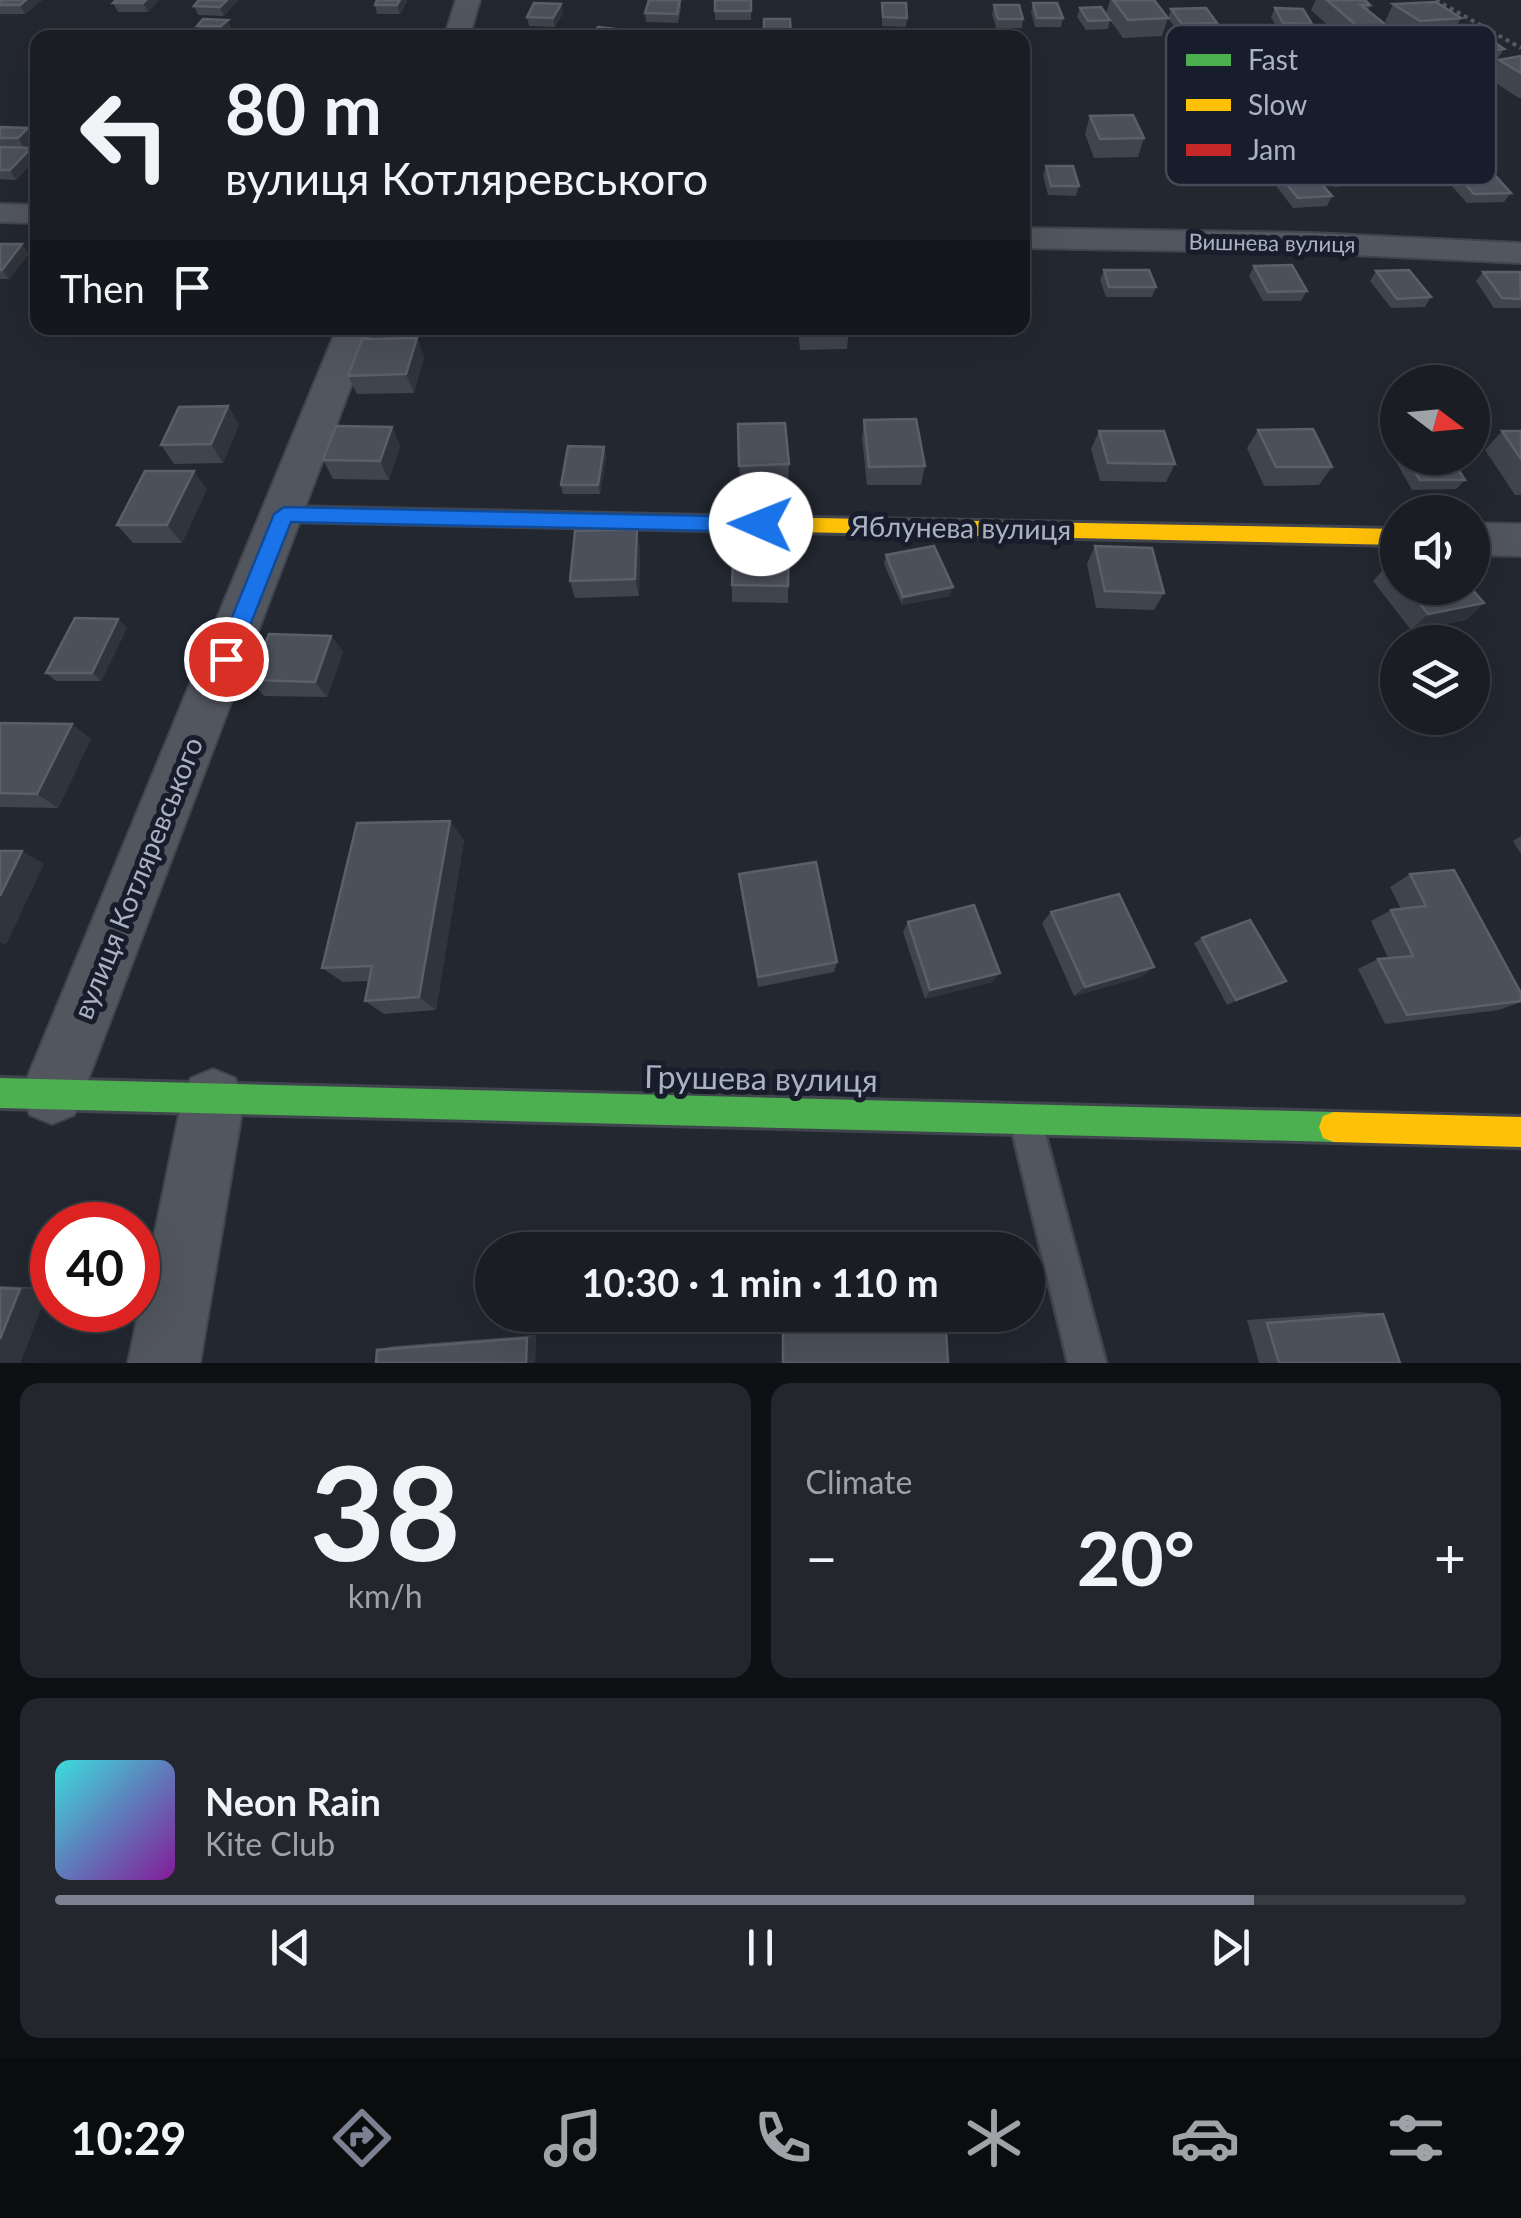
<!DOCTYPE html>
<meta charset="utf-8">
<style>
:root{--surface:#1a1d24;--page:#23262c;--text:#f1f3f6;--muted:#9fa2a6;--line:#383b41;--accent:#7b8190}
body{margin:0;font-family:Lato,sans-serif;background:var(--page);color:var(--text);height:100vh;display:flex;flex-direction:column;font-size:38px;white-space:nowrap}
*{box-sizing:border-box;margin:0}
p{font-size:32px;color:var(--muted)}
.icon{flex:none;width:55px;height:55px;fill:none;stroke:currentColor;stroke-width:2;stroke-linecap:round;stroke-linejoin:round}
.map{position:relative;height:1363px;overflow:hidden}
.drawer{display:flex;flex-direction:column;gap:20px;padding:20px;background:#0e1014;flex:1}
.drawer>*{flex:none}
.banner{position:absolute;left:30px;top:30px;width:1000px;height:305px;border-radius:20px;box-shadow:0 10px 40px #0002,0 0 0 2px var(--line);background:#1a1d24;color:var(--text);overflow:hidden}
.needle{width:65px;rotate:106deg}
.fabs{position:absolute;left:1380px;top:365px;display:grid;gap:20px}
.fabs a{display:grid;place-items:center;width:110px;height:110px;border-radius:50%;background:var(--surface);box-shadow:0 10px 40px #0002,0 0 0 2px var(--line);font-size:50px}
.speed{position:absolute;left:30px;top:1202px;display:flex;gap:20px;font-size:50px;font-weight:700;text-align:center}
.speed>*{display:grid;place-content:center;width:130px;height:130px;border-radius:50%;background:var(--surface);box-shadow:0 10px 40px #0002,0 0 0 2px var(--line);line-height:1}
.speed .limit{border:15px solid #d22;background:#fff;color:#111}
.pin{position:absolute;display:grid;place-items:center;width:85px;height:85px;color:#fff;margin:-42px;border:5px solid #fff;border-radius:50%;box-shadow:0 2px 10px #0007}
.me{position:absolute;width:110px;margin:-55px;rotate:271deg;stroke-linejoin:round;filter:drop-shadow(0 0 8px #0008)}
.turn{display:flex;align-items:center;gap:35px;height:210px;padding:0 30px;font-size:45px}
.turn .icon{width:130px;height:130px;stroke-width:2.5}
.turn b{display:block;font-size:70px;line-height:85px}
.then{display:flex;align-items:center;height:95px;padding:0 30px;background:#0003;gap:20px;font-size:38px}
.big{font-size:75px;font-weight:700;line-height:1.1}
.drawer .tile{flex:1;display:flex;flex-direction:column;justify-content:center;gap:15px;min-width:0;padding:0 35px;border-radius:20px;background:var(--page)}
.drawer .dial{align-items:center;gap:0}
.dial b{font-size:130px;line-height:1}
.song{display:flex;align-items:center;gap:30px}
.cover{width:120px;height:120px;border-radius:15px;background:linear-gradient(135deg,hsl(180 70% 55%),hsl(290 70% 35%))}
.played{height:10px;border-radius:5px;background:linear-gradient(90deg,var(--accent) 85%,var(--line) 85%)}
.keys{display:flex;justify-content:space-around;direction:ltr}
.heat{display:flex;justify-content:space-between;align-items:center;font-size:55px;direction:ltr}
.drawer .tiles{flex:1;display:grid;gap:20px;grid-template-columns:1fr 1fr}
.tile:last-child{grid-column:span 2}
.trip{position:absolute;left:475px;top:1232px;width:570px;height:100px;border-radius:50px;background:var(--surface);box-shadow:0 10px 40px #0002,0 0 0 2px var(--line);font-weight:700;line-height:100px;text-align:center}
.menu{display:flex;height:160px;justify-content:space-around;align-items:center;background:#0a0c0e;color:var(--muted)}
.menu .icon{width:70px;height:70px}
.menu .current{color:var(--accent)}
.menu b{font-size:45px;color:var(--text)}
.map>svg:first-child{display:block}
</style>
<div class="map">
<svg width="1521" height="1363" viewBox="0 0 1521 1363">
<rect width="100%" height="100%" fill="#232730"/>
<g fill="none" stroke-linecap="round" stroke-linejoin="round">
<!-- lane casing -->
<g stroke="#40444d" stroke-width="5">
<path id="lane" d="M1026,1106L1038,1110L1042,1122L1106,1363H1068L1010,1122L1014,1110Z"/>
</g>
<!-- street casing -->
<g stroke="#40444d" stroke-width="4">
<path id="street" d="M456,0H480L469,38H444Z
M0,204L38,205V223L0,222Z
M1022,228L1312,233L1521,243V263L1312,253L1022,248Z
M337,328H373L83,1093L74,1115L52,1124L30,1115L21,1093Z
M1472,523L1521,524V556L1472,555Z
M213,1069L235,1078L244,1100L200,1363H128L182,1100L191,1078Z"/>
</g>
<!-- fast casing -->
<g stroke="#40444d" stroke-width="6">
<path id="fast" d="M0,1078L1334,1112L1345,1116L1349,1127L1345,1138L1334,1142L0,1108Z"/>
</g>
<!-- slow casing -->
<g stroke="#40444d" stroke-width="6">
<path id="slow" d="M658,515L1398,529V545L658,529L648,522Z
M1334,1112L1521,1117V1147L1334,1142L1323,1138L1319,1127L1323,1116Z"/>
</g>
<!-- jam casing -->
<g stroke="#40444d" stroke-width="6">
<path id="jam" d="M284,507L658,515L668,522L658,529L284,521L274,514Z"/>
</g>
<!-- path -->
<path stroke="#545961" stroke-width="4" stroke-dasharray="4 4" stroke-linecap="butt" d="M1436,0L1521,48"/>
<!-- lane -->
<use href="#lane" fill="#52565e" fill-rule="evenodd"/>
<!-- street -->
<use href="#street" fill="#52565e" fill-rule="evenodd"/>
<!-- fast -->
<use href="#fast" fill="#4caf50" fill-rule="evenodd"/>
<!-- slow -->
<use href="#slow" fill="#ffc107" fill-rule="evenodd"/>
<!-- jam -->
<use href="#jam" fill="#c62828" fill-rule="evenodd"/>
</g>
<!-- wall -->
<path fill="#40444d" d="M0,0H42L25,14H0Z
M116,0H159L148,12H118L113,3Z
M199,0H238L224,16L198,15L194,6Z
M377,0H407V2L400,14H377L375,5Z
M680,0L681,8L678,23L646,22L645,13Z
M715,0H751V20H715Z
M1110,0H1154L1168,18L1162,36L1123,38L1110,20L1108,29L1086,30L1077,17L1080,8L1106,14Z
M1316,0H1365L1370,5L1368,11L1391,29L1382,47L1355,50L1311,10Z
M882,3L907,18L906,27L882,26Z
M1033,3L1063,18L1061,27H1035L1031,12Z
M561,4L563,13L555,27L529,26L527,17Z
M1393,4L1461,18L1451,36L1411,39L1385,22Z
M994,5L1023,19L1022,28H996L992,14Z
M1275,8L1312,24L1308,33L1279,32L1271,17Z
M1171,9L1217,23L1214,32L1179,33L1168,18Z
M203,19L231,29L225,36L202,35L197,26Z
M764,19H790V38H764Z
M1466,42L1504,49L1498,58L1473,61L1461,51Z
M1179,47L1216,59L1212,69L1187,70L1176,56Z
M1521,56V98H1519L1488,78L1499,60Z
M1090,116L1144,138L1138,157L1094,158L1085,134Z
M0,127L34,137L24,148L0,147Z
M0,147L31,148L37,158L16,180L0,179Z
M1315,152L1379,173L1373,183L1335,187L1310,161Z
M1046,166L1079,186L1076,196L1048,195L1043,175Z
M1274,169L1332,196L1327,206L1293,208L1270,178Z
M1456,174L1511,193L1504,202L1467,203L1450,184Z
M0,244H22L29,254L9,279H0Z
M1022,258L1031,290L1029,300H1022Z
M1254,266L1307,291L1301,301H1263L1249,276Z
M1104,270L1156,287L1152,297H1106L1100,280Z
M1376,271L1431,297L1425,307L1391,308L1370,281Z
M1483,272L1521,274V308H1494L1476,281Z
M236,328H285L280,336L240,334Z
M798,328H849L847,349L800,350Z
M417,338L424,357L414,393L357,394L348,376Z
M228,406L239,425L223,463L174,464L161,445Z
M864,420L925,466L921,485H867L862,438Z
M738,424L789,464L788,483L740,484Z
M392,427L400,446L389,480L333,479L323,460Z
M1258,430L1332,467L1319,485L1264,486L1247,448Z
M1099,431L1175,464L1166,482L1100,481L1091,449Z
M1502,431H1521V495H1515L1485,450Z
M1397,442L1398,458H1451L1465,480L1456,489L1412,490L1390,451Z
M604,447L606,456L600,494H563L561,485Z
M207,489L182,543H133L117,525Z
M789,538L788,603L732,602V585Z
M1095,546L1164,593L1154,610L1096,608L1087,564Z
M640,547L639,596L575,598L570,581Z
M886,555L950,596L902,605L884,564Z
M1398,562V588H1471L1484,603L1466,620L1411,630L1373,581L1389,563Z
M118,619L127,628L101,681H56L46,673Z
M331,636L343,652L327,697L264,696L250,680Z
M0,723L91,739L58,808L0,807Z
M1521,836V854L1513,841Z
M464,840L436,1010L384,1014L365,1001L369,981L343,982L322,968Z
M739,874L837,962L834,972L758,987L740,886Z
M1410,874L1521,993V1002L1499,1010L1385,1024L1358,969L1378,959L1388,958L1371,921L1391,910L1401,909L1390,887Z
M1051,912L1154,967L1141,977L1074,996L1042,923Z
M908,922L1000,973L992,982L925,999L903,932Z
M1202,938L1286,981L1227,1005L1194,943Z
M0,1286L49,1288L20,1363H0Z
M1358,1312L1383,1314L1400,1363H1259L1247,1320Z
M536,1335L535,1363L377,1350L393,1346Z"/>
<!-- shaded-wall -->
<path fill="#30343c" d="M26,0H42L25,14L20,5Z
M146,0H159L148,12L143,3Z
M227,0H238L224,16L220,7Z
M400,0H407V2L400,14L397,5Z
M561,4L563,13L555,27L553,18Z
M228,20L231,29L225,36L221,26Z
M1391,29L1382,47L1355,50L1364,32Z
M28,128L34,137L24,148L18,138Z
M31,148L37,158L16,180L10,170Z
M22,244L29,254L9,279L2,270Z
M275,328H285L280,336Z
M417,338L424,357L414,393L406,374Z
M228,406L239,425L223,463L211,444Z
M392,427L400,446L389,480L380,461Z
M604,447L606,456L600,494L598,485Z
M194,471L207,489L182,543L167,525Z
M637,529L640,547L639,596L635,579Z
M953,587L950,596L902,605L903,597Z
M1484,603L1466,620L1411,630L1428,614Z
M118,619L127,628L101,681L92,673Z
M331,636L343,652L327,697L315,682Z
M72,724L91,739L58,808L37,794Z
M450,821L464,840L436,1010L419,997Z
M22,851L44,864L6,945L0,942V896Z
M1154,967L1141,977L1074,996L1085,987Z
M1000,973L992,982L925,999L930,990Z
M1286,981L1278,986L1227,1005L1236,1000Z
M49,1288L20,1363H0V1339L20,1289Z
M536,1335L535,1363H526L527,1338Z"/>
<!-- building -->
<path fill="#4c505a" stroke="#5a5f6a" stroke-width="2.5" d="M0,0H26L20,5H0Z
M116,0H146L143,3H113Z
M199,0H227L220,7L194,6Z
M377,0H400L397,5H375Z
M649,0H680L677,14L645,13Z
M715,0H751V11H715Z
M1113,0H1154L1168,18L1128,20Z
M1327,0H1365L1370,5H1361L1391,29L1364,32Z
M1436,2L1461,18L1420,21L1393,4Z
M534,3L561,4L553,18L527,17Z
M882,3H906L907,18L883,17Z
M1033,3H1057L1063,18H1037Z
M994,5H1019L1023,19H998Z
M1101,7L1110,20L1088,21L1080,8Z
M1206,8L1217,23L1182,24L1171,9Z
M1275,8L1303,9L1312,24L1283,23Z
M203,19L228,20L221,26H197Z
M764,19H790L791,33L764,34Z
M598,27L625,30L619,38L590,37Z
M533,35H574L573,38H533Z
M1491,40L1504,49L1479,52L1466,42Z
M1521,56V73L1499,60Z
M1133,115L1144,138L1100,139L1090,116Z
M0,127L28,128L18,138H0Z
M0,147L31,148L10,170H0Z
M1046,166H1073L1079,186H1051Z
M1307,167L1332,196L1298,198L1274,169Z
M1493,173L1511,193L1474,194L1456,174Z
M0,244H22L2,270H0Z
M1022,258L1031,290H1022Z
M1292,265L1307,291L1268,292L1254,266Z
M1104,270H1149L1156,287H1109Z
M1409,270L1431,297L1397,299L1376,271Z
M1483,272H1520L1521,299L1502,298Z
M800,328H849V330L801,331Z
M417,338L406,374L348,376L362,339Z
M228,406L211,444L161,445L179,407Z
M916,419L925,466L869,467L864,420Z
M785,423L789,464L739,466L738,424Z
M336,426L392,427L380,461L323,460Z
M1313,429L1332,467H1276L1258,430Z
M1099,431H1164L1175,464L1108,463Z
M1502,431H1521V459Z
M568,446L604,447L598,485H561Z
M1406,458H1451L1465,480H1420Z
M145,471H194L167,525H117Z
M637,529L635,579L570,581L575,531Z
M734,537L789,538L788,586L732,585Z
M934,546L953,587L903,597L886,555Z
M1095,546L1152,548L1164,593L1105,591Z
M1398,562V574L1389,563Z
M1408,588H1471L1484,603L1428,614Z
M75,618L118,619L92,673H46Z
M269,634L331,636L315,682L250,680Z
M0,723L72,724L37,794L0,793Z
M450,821L419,997L365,1001L372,966L322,968L357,823Z
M0,851H22L0,896Z
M816,862L837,962L758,977L739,874Z
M1454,870L1521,993V1001L1407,1015L1378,959L1413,956L1391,910L1426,906L1410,874Z
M1119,894L1154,967L1085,987L1051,912Z
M974,905L1000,973L930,990L908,922Z
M1250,920L1286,981L1236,1000L1202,938Z
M0,1288L20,1289L0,1339Z
M1383,1314L1400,1363H1279L1267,1323Z
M783,1315H945L948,1363H783Z
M527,1338L526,1363H376L377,1350Z"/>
<!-- route -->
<path fill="#1a73e8" stroke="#114b97" stroke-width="2.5" d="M284,507L761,517L771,524L761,532L291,522L234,666H218L215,659L274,514Z"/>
<g text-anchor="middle" stroke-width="10" stroke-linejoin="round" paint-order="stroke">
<!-- far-street labels -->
<g font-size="22" fill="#abb2c3" stroke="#171d2a">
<text transform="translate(1272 243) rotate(1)" y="8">Вишнева вулиця</text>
</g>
<!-- street labels -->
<g font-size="28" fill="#abb2c3" stroke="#171d2a">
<text transform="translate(961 528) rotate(1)" y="10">Яблунева вулиця</text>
<text transform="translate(138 878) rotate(-68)" y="10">вулиця Котляревського</text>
</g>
<!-- near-street labels -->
<g font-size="32" fill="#abb2c3" stroke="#171d2a">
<text transform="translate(761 1079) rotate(1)" y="11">Грушева вулиця</text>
</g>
</g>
<!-- legend -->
<rect x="1166" y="25" width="330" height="160" rx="15" fill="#171d2a" stroke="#434a58" stroke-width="2.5"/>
<rect x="1186" y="54" width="45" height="12" fill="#4caf50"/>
<rect x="1186" y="99" width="45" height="12" fill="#ffc107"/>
<rect x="1186" y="144" width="45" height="12" fill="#c62828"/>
<g font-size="28" fill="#abb2c3">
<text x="1248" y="70">Fast</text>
<text x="1248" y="115">Slow</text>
<text x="1248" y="160">Jam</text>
</g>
</svg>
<div class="fabs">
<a><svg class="needle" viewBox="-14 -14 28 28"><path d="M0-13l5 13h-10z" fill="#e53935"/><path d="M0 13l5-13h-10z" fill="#9fa2a6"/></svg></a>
<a><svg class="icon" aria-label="sound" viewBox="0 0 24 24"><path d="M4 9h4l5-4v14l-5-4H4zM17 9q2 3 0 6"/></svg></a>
<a><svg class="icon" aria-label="layers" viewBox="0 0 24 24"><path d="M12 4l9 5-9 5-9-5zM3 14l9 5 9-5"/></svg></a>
</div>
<div class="speed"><div class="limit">40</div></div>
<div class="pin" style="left:226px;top:659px;background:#d93025"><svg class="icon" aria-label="arrive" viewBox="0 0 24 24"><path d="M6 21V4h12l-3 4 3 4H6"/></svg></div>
<svg class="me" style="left:761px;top:524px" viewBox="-20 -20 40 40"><circle r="19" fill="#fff"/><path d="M0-13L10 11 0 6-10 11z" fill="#1a73e8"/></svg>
<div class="trip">10:30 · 1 min · 110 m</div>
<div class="banner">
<div class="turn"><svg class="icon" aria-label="left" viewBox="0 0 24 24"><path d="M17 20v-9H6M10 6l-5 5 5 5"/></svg><div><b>80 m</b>вулиця Котляревського</div></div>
<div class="then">Then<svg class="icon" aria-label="arrive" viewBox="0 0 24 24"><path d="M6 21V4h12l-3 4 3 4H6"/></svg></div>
</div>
</div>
<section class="drawer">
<div class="tiles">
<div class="tile dial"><b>38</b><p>km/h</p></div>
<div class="tile"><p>Climate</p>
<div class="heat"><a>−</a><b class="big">20°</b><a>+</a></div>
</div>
<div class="tile">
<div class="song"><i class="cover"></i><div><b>Neon Rain</b><p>Kite Club</p></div></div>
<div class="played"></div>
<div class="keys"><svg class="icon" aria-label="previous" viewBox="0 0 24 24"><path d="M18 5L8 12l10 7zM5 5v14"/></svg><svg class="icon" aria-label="pause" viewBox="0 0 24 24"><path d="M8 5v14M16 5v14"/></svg><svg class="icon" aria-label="next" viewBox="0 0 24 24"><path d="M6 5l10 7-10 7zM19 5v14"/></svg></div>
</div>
</div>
</section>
<nav class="menu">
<b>10:29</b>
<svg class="icon current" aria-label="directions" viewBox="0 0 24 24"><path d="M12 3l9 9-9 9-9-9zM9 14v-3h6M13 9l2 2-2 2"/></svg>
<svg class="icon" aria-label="music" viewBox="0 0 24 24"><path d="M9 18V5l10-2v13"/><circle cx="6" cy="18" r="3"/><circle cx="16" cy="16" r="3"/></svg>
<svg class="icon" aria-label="phone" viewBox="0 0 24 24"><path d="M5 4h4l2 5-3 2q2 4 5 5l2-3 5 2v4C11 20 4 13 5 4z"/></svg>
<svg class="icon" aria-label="climate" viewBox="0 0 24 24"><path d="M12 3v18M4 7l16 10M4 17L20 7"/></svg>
<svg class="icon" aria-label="car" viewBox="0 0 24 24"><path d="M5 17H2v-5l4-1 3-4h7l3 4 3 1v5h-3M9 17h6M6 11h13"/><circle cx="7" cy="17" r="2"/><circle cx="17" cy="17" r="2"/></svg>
<svg class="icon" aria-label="filters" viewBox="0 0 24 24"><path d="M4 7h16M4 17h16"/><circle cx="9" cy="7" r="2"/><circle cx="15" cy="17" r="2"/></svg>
</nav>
